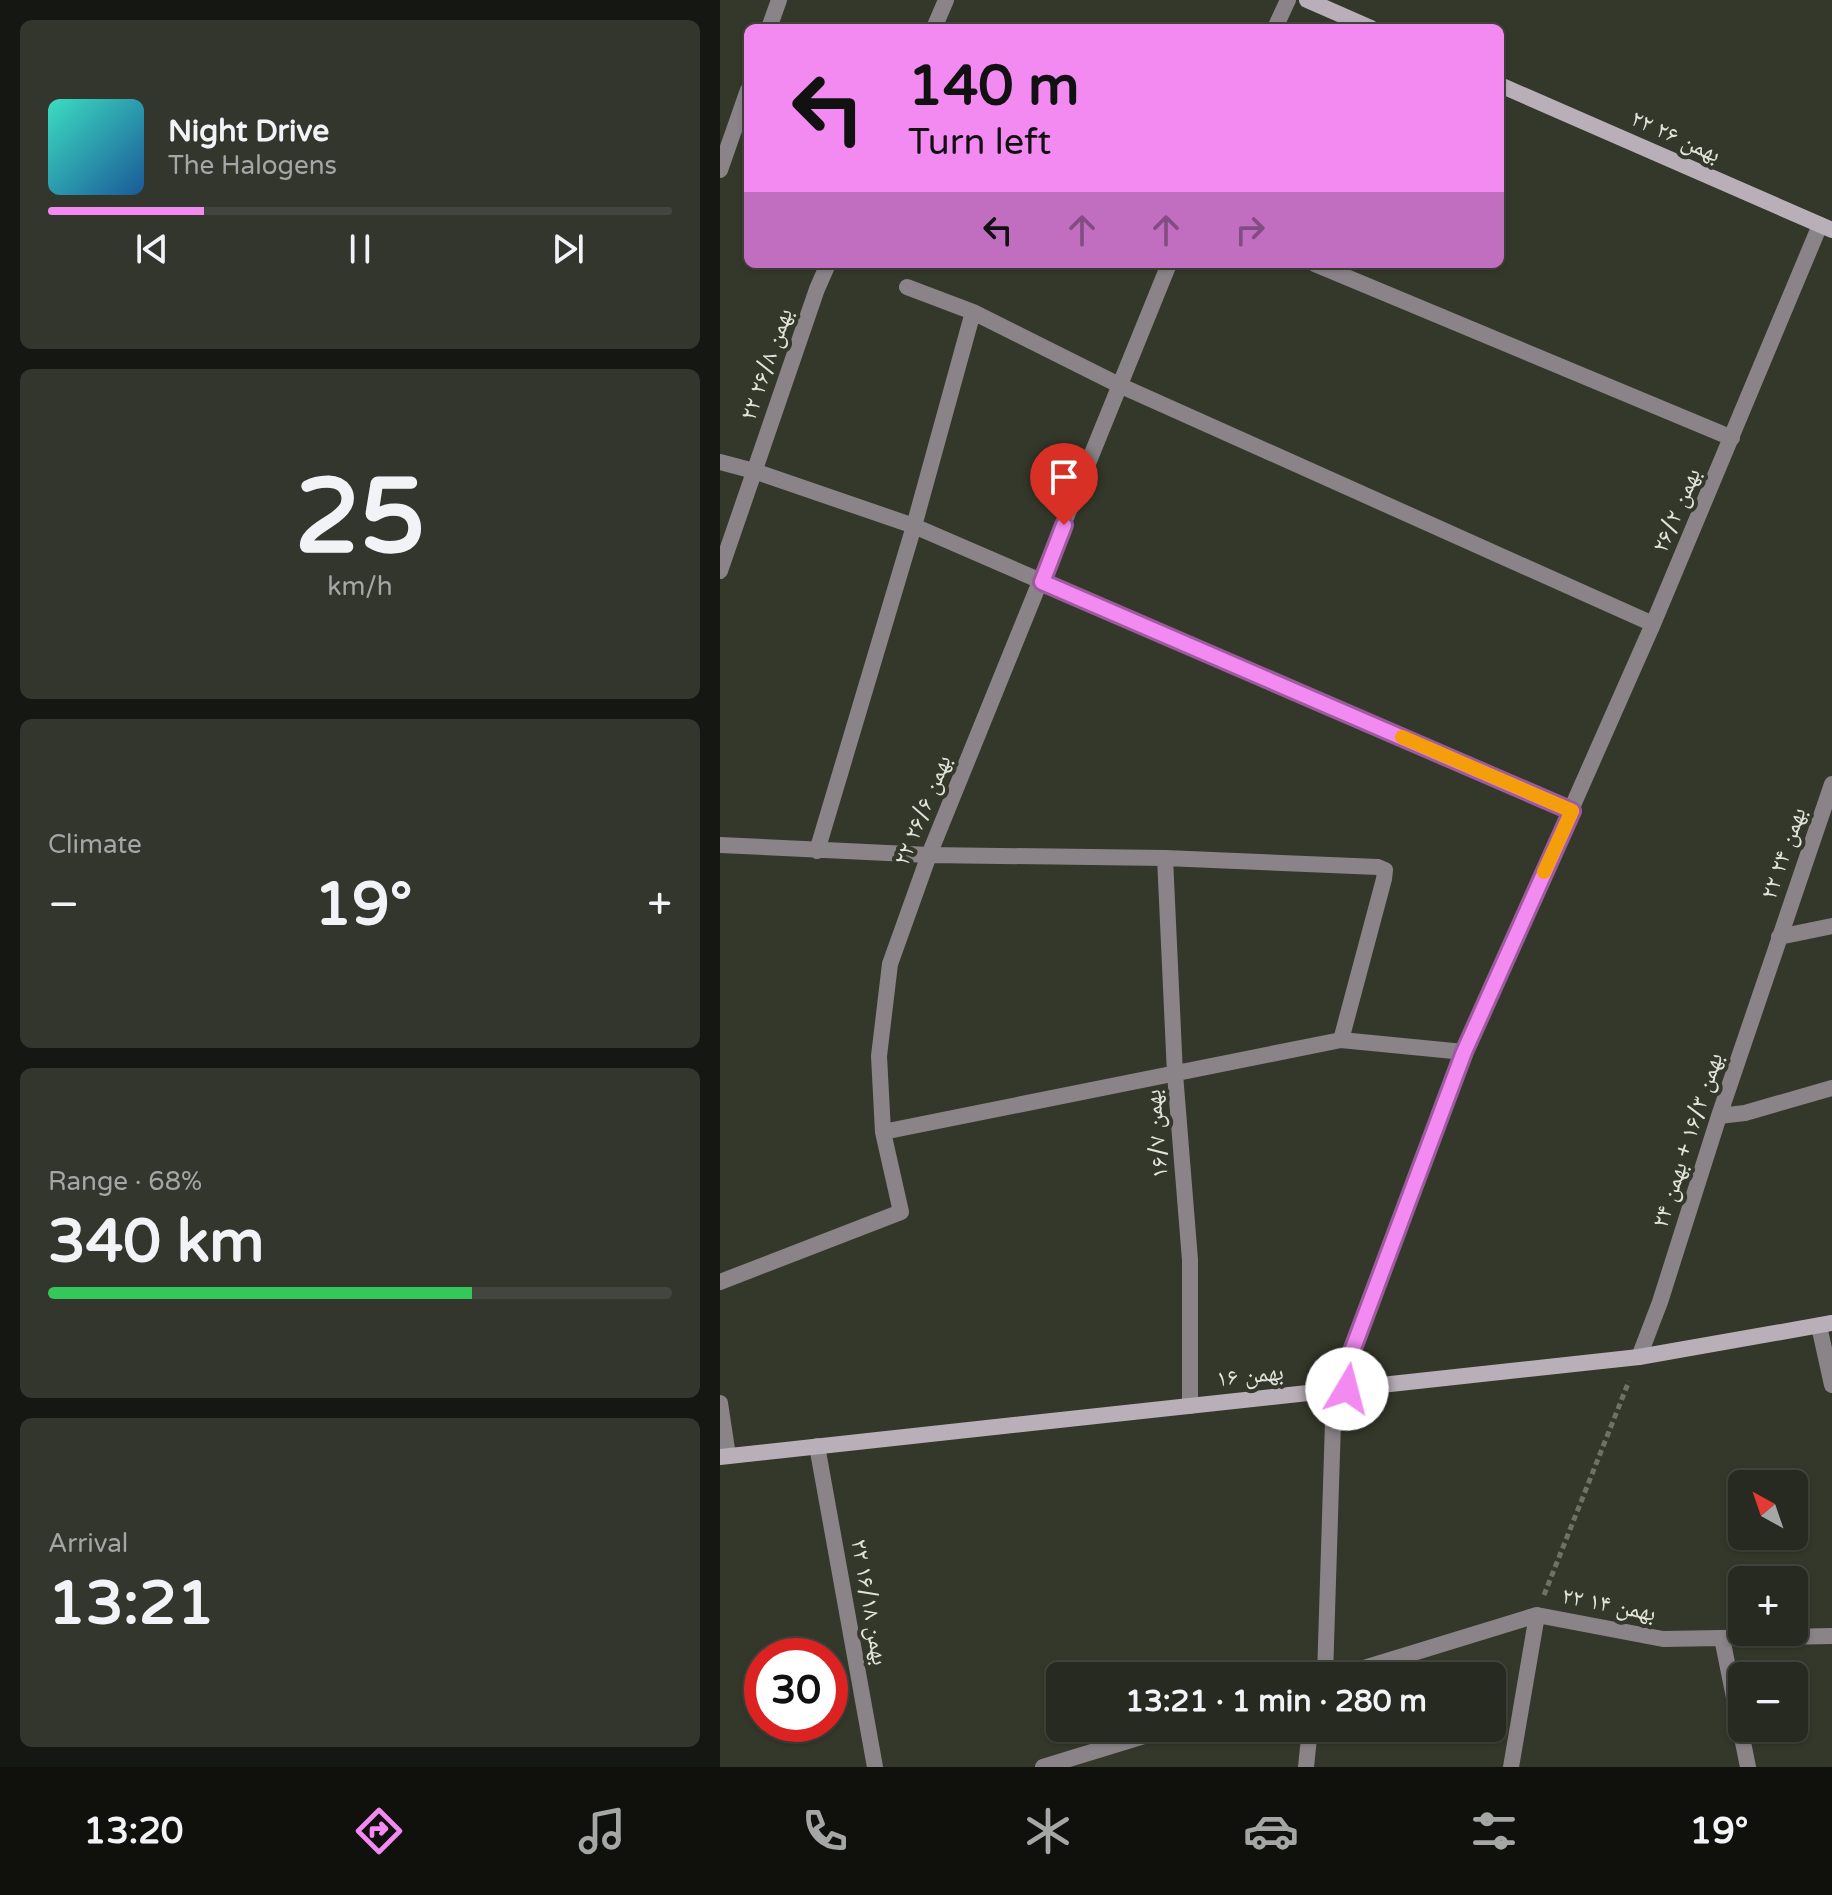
<!DOCTYPE html>
<meta charset="utf-8">
<style>
:root{--surface:#272a20;--page:#33362d;--text:#f1f3f6;--muted:#a4a7a5;--line:#43463e;--accent:#f28af2}
body{margin:0;font-family:"Varela Round","Noto Naskh Arabic",sans-serif;background:var(--page);color:var(--text);height:100vh;display:flex;flex-direction:column;font-size:30px;white-space:nowrap}
*{box-sizing:border-box;margin:0}
p{font-size:26px;color:var(--muted)}
.icon{flex:none;width:44px;height:44px;fill:none;stroke:currentColor;stroke-width:2;stroke-linecap:round;stroke-linejoin:round}
.map{position:relative;flex:1;overflow:hidden}
.side{display:flex;flex-direction:column;gap:20px;padding:20px;background:#151712;width:720px}
.side>*{flex:none}
.top-card{position:absolute;left:24px;top:24px;width:760px;height:244px;border-radius:12px;box-shadow:0 2px 6px #0004,0 0 0 2px var(--line);background:#f28af2;color:#111;overflow:hidden}
.needle{width:52px;rotate:320deg}
.tools{position:absolute;left:1008px;top:1470px;display:grid;gap:16px}
.tools a{display:grid;place-items:center;width:80px;height:80px;border-radius:12px;background:var(--surface);box-shadow:0 2px 6px #0004,0 0 0 2px var(--line);font-size:40px}
.speed{position:absolute;left:24px;top:1638px;display:flex;gap:16px;font-size:40px;font-weight:700;text-align:center}
.speed>*{display:grid;place-content:center;width:104px;height:104px;border-radius:50%;background:var(--surface);box-shadow:0 2px 6px #0004,0 0 0 2px var(--line);line-height:1}
.speed .limit{border:12px solid #d22;background:#fff;color:#111}
.pin{position:absolute;display:grid;place-items:center;width:68px;height:68px;color:#fff;margin:-82px -34px;border-radius:50% 50% 50% 0;rotate:-45deg;box-shadow:0 0 8px #0007}
.pin .icon{rotate:45deg}
.me{position:absolute;width:88px;margin:-44px;rotate:8deg;stroke-linejoin:round;filter:drop-shadow(0 0 6px #0008)}
.turn{display:flex;align-items:center;gap:28px;height:168px;padding:0 32px;font-size:36px}
.turn .icon{width:104px;height:104px;stroke-width:2.5}
.turn b{display:block;font-size:56px;line-height:68px}
.lanes{display:flex;align-items:center;height:76px;padding:0 32px;background:#0003;justify-content:center;gap:40px;direction:ltr}
.lanes .off{opacity:.35}
.big{font-size:60px;font-weight:700;line-height:1.1}
.side .tile{flex:1;display:flex;flex-direction:column;justify-content:center;gap:12px;min-width:0;padding:0 28px;border-radius:12px;background:var(--page)}
.side .dial{align-items:center;gap:0}
.dial b{font-size:104px;line-height:1}
.song{display:flex;align-items:center;gap:24px}
.cover{width:96px;height:96px;border-radius:12px;background:linear-gradient(135deg,hsl(170 70% 55%),hsl(210 70% 35%))}
.played{height:8px;border-radius:4px;background:linear-gradient(90deg,var(--accent) 25%,var(--line) 25%)}
.keys{display:flex;justify-content:space-around;direction:ltr}
.heat{display:flex;justify-content:space-between;align-items:center;font-size:44px;direction:ltr}
.charge{height:12px;border-radius:6px;background:linear-gradient(90deg,#34c759 68%,var(--line) 0)}
.trip{position:absolute;left:326px;top:1662px;width:460px;height:80px;border-radius:12px;background:var(--surface);box-shadow:0 2px 6px #0004,0 0 0 2px var(--line);font-weight:700;line-height:80px;text-align:center}
.dock{display:flex;height:128px;justify-content:space-around;align-items:center;background:#10110d;color:var(--muted)}
.dock .icon{width:56px;height:56px}
.dock .active{color:var(--accent)}
.dock b{font-size:36px;color:var(--text)}
main{display:flex;flex:1;min-height:0}
.map>svg:first-child{display:block}
</style>
<main>
<section class="side">
<div class="tile">
<div class="song"><i class="cover"></i><div><b>Night Drive</b><p>The Halogens</p></div></div>
<div class="played"></div>
<div class="keys"><svg class="icon" aria-label="previous" viewBox="0 0 24 24"><path d="M18 5L8 12l10 7zM5 5v14"/></svg><svg class="icon" aria-label="pause" viewBox="0 0 24 24"><path d="M8 5v14M16 5v14"/></svg><svg class="icon" aria-label="next" viewBox="0 0 24 24"><path d="M6 5l10 7-10 7zM19 5v14"/></svg></div>
</div>
<div class="tile dial"><b>25</b><p>km/h</p></div>
<div class="tile"><p>Climate</p>
<div class="heat"><a>−</a><b class="big">19°</b><a>+</a></div>
</div>
<div class="tile"><p>Range · 68%</p><b class="big">340 km</b><div class="charge"></div></div>
<div class="tile"><p>Arrival</p><b class="big">13:21</b></div>
</section>
<div class="map">
<svg width="1112" height="1767" viewBox="0 0 1112 1767">
<rect width="100%" height="100%" fill="#34382a"/>
<g fill="none" stroke-linecap="round" stroke-linejoin="round">
<!-- path -->
<path stroke="#6e7165" stroke-width="5" stroke-dasharray="6 4" stroke-linecap="butt" d="M824,1595L909,1381"/>
<!-- street -->
<path stroke="#8a8489" stroke-width="16" d="M49,28L59,0
M214,28L226,0
M555,28L568,0
M0,170L28,90
M595,264L1012,438
M187,287L253,312L399,385L933,624
M0,462L34,471L194,526L852,811
M0,571L97,289L108,264
M0,845L209,855L445,858L658,867L665,870L664,879L621,1040
M97,851L194,526L253,312
M445,858L455,1074L470,1260V1406
M1059,937L1112,926
M999,1116L1025,1113L1112,1088
M163,1132L621,1040L744,1052
M0,1282L181,1212L163,1132L159,1056L170,964L209,855L449,264
M1099,1326L1112,1385
M919,1357L940,1302L999,1116L1112,784
M627,1389L632,1351L744,1052L933,624L1100,225
M0,1403L8,1456
M97,1446L155,1767
M1002,1638L1028,1767
M605,1676L614,1390
M618,1676L817,1615L943,1639L1112,1636
M323,1767L450,1728
M586,1767L590,1728
M791,1767L817,1615"/>
<!-- secondary -->
<path stroke="#b9afb8" stroke-width="16" d="M587,0L651,28
M780,85L1112,230
M0,1457L919,1357L1112,1323"/>
</g>
<g fill="none" stroke-linecap="round" stroke-linejoin="round">
<!-- route casing -->
<g stroke="#9d5a9d" stroke-width="20">
<path id="route" d="M344,525L322,582L852,811L744,1052L632,1351L627,1389"/>
</g>
<!-- route -->
<use href="#route" stroke="#f28af2" stroke-width="14"/>
<!-- slow -->
<path stroke="#f59e0b" stroke-width="14" d="M682,737L852,811L824,872"/>
</g>
<g text-anchor="middle" stroke-width="8" stroke-linejoin="round" paint-order="stroke">
<!-- street labels -->
<g font-size="24" fill="#e2e4db" stroke="#34382a">
<text transform="translate(956 136) rotate(24)" y="8">۲۲ بهمن ۲۶</text>
<text transform="translate(46 364) rotate(-71)" y="8">۲۲ بهمن ۲۶/۸</text>
<text transform="translate(956 510) rotate(-67)" y="8">بهمن ۲۶/۲</text>
<text transform="translate(202 810) rotate(-68)" y="8">۲۲ بهمن ۲۶/۶</text>
<text transform="translate(1063 853) rotate(-71)" y="8">۲۲ بهمن ۲۴</text>
<text transform="translate(436 1134) rotate(-95)" y="8">بهمن ۱۶/۷</text>
<text transform="translate(967 1140) rotate(-72)" y="8">بهمن ۱۶/۳ + بهمن ۲۴</text>
<text transform="translate(530 1375) rotate(-6)" y="8">بهمن ۱۶</text>
<text transform="translate(150 1602) rotate(80)" y="8">۲۲ بهمن ۱۶/۱۸</text>
<text transform="translate(889 1604) rotate(11)" y="8">۲۲ بهمن ۱۴</text>
</g>
</g>
</svg>
<div class="tools">
<a><svg class="needle" viewBox="-14 -14 28 28"><path d="M0-13l5 13h-10z" fill="#e53935"/><path d="M0 13l5-13h-10z" fill="#a4a7a5"/></svg></a>
<a>+</a>
<a>−</a>
</div>
<div class="speed"><div class="limit">30</div></div>
<div class="pin" style="left:344px;top:525px;background:#d93025"><svg class="icon" aria-label="arrive" viewBox="0 0 24 24"><path d="M6 21V4h12l-3 4 3 4H6"/></svg></div>
<svg class="me" style="left:627px;top:1389px" viewBox="-20 -20 40 40"><circle r="19" fill="#fff"/><path d="M0-13L10 11 0 6-10 11z" fill="#f28af2"/></svg>
<div class="trip">13:21 · 1 min · 280 m</div>
<div class="top-card">
<div class="turn"><svg class="icon" aria-label="left" viewBox="0 0 24 24"><path d="M17 20v-9H6M10 6l-5 5 5 5"/></svg><div><b>140 m</b>Turn left</div></div>
<div class="lanes"><svg class="icon" aria-label="left" viewBox="0 0 24 24"><path d="M17 20v-9H6M10 6l-5 5 5 5"/></svg><svg class="icon off" aria-label="ahead" viewBox="0 0 24 24"><path d="M12 20V5M6 11l6-6 6 6"/></svg><svg class="icon off" aria-label="ahead" viewBox="0 0 24 24"><path d="M12 20V5M6 11l6-6 6 6"/></svg><svg class="icon off" aria-label="right" viewBox="0 0 24 24"><path d="M7 20v-9h11M14 6l5 5-5 5"/></svg></div>
</div>
</div>
</main>
<nav class="dock">
<b>13:20</b>
<svg class="icon active" aria-label="directions" viewBox="0 0 24 24"><path d="M12 3l9 9-9 9-9-9zM9 14v-3h6M13 9l2 2-2 2"/></svg>
<svg class="icon" aria-label="music" viewBox="0 0 24 24"><path d="M9 18V5l10-2v13"/><circle cx="6" cy="18" r="3"/><circle cx="16" cy="16" r="3"/></svg>
<svg class="icon" aria-label="phone" viewBox="0 0 24 24"><path d="M5 4h4l2 5-3 2q2 4 5 5l2-3 5 2v4C11 20 4 13 5 4z"/></svg>
<svg class="icon" aria-label="climate" viewBox="0 0 24 24"><path d="M12 3v18M4 7l16 10M4 17L20 7"/></svg>
<svg class="icon" aria-label="car" viewBox="0 0 24 24"><path d="M5 17H2v-5l4-1 3-4h7l3 4 3 1v5h-3M9 17h6M6 11h13"/><circle cx="7" cy="17" r="2"/><circle cx="17" cy="17" r="2"/></svg>
<svg class="icon" aria-label="filters" viewBox="0 0 24 24"><path d="M4 7h16M4 17h16"/><circle cx="9" cy="7" r="2"/><circle cx="15" cy="17" r="2"/></svg>
<b>19°</b>
</nav>
